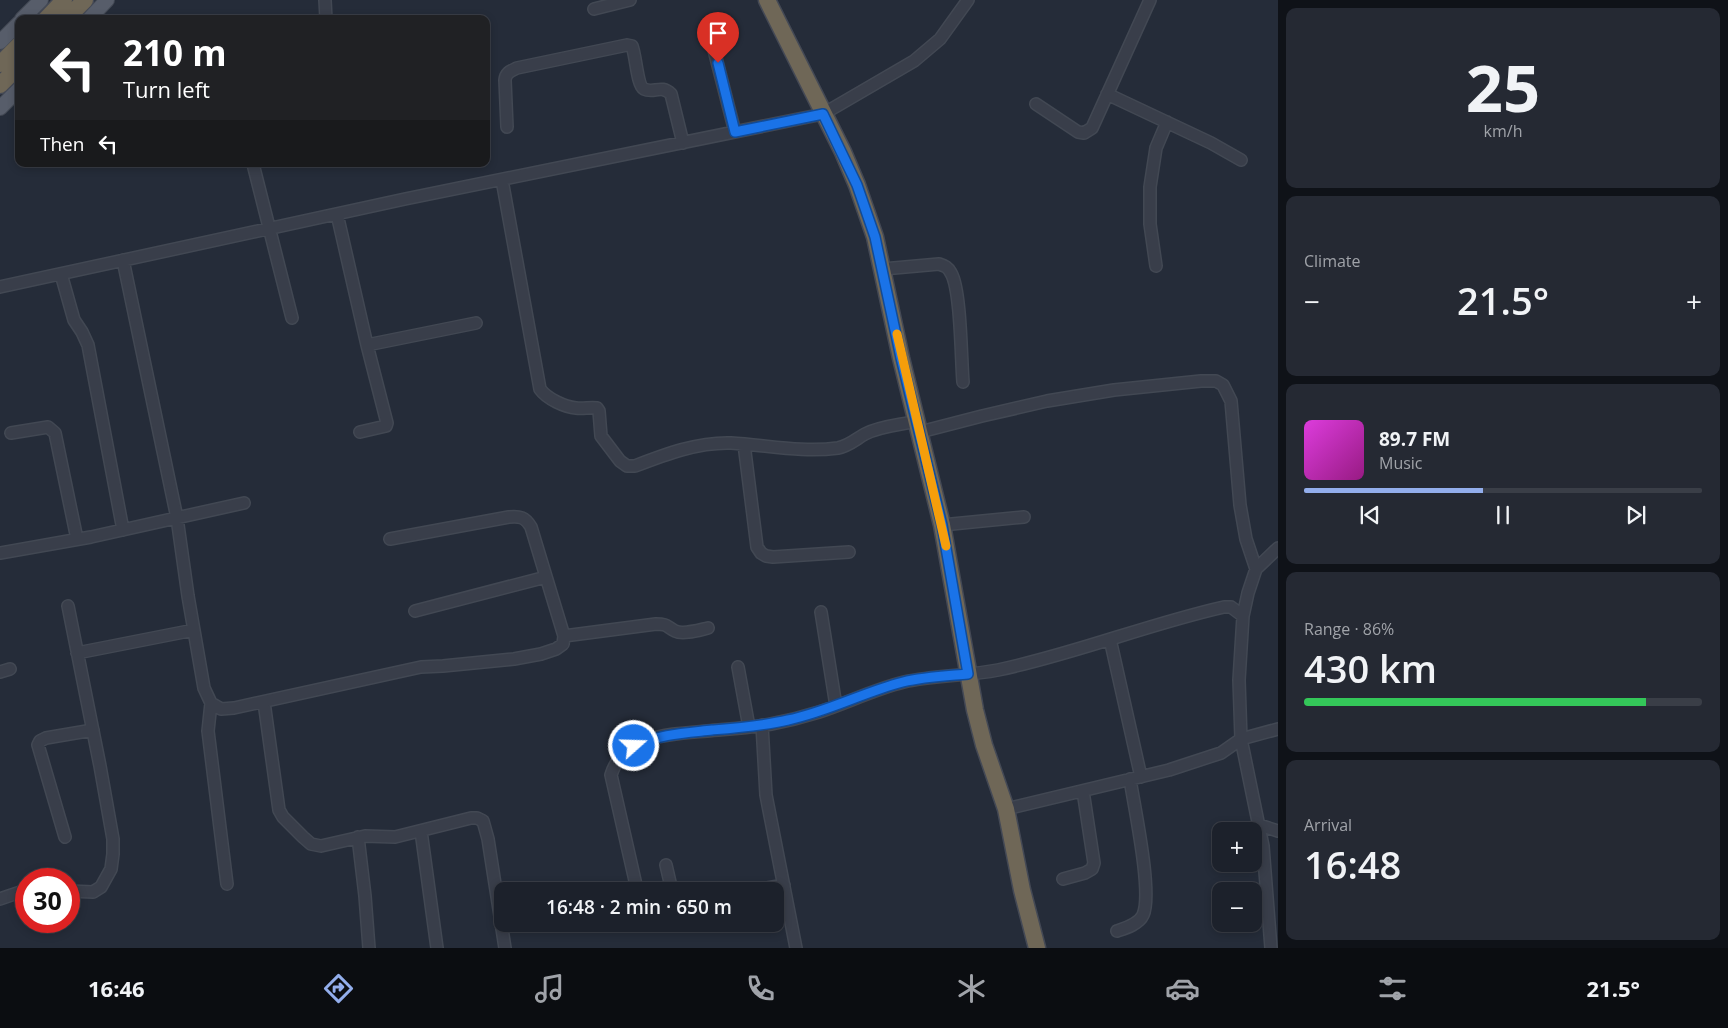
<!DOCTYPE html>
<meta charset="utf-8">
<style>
:root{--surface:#1c212b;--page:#252933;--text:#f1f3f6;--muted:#a0a3a9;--line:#3a3e47;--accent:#93aeec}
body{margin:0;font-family:"Open Sans",sans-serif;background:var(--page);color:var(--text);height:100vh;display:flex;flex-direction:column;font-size:19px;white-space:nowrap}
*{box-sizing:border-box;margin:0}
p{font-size:16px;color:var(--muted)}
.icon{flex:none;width:28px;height:28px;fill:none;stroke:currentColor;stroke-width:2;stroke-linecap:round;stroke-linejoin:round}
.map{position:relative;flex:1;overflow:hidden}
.side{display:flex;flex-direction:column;gap:8px;padding:8px;background:#0f1218;width:450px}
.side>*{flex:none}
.banner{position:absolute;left:15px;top:15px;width:475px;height:152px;border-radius:10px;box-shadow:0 2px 8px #0003,0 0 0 1px var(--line);background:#202124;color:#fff;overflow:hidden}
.fabs{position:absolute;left:1212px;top:822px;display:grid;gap:10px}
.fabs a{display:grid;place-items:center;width:50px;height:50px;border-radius:10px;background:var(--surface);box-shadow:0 2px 8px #0003,0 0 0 1px var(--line);font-size:25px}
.speed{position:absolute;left:15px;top:868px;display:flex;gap:10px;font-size:25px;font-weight:700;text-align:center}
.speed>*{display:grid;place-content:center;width:65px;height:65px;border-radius:50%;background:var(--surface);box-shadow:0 2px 8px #0003,0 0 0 1px var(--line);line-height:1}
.speed .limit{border:8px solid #d22;background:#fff;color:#111}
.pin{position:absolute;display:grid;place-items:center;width:42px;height:42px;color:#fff;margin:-51px -21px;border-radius:50% 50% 50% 0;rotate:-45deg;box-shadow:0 0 5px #0007}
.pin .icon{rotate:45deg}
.me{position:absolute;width:55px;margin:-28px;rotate:70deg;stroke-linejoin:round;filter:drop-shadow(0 0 4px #0008)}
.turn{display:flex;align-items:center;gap:18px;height:105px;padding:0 25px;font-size:22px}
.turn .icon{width:65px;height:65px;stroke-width:2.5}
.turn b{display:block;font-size:35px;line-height:42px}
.then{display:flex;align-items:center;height:48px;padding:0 25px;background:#0003;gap:10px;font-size:19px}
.big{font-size:38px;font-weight:600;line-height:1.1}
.side .tile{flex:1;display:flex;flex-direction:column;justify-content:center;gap:8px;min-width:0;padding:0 18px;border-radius:10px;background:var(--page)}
.side .dial{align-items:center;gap:0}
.dial b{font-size:65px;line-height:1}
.song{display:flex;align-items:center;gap:15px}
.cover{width:60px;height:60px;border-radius:8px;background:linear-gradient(135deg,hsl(300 70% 55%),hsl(310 70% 35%))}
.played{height:5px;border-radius:2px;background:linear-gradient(90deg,var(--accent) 45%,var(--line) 45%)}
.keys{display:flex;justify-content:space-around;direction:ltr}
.heat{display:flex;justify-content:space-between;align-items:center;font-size:28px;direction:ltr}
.charge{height:8px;border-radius:4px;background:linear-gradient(90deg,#34c759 86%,var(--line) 0)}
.trip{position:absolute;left:494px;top:882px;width:290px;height:50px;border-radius:10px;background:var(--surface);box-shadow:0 2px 8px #0003,0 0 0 1px var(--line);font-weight:600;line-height:50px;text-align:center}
.dock{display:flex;height:80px;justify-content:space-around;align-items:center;background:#0b0d11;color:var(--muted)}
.dock .icon{width:35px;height:35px}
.dock .current{color:var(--accent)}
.dock b{font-size:22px;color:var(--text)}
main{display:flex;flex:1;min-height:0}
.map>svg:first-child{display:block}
</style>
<main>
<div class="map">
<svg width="1278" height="948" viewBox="0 0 1278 948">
<rect width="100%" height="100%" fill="#252c39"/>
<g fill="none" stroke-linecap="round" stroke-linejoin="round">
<!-- minor casing -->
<g stroke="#424853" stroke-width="14">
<path id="minor" d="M325,0L326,19
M594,9L630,0
M713,46L735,132
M1107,94L1211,143L1241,160
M1036,104L1078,132L1084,133L1092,128L1150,0
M507,127L505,80C506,72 511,71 517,68L627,45L632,46C636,56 637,85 644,89C654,94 661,84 671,94L683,143
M253,164L292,318
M502,180L540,389C547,399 565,407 576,408C583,409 590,407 597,408L599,411L601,436L620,461L627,466H635C666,454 698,442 731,443C767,445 802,453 838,448C849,446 856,439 865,434C880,426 900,425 917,421
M337,214L367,345L387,423L386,426L360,432
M123,260L177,518L188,596L204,688L211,703L221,709L234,708L421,667L443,666L514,659L541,654L556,649L563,644L564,636L531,527C525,517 520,516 509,517L390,539
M1156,266L1150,224V187L1156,148L1167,122
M883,269L939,264C945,266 948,267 951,273C961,290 961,358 963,382
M61,274L74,320L82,332L88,345L123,530
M0,287L405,199L823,114L914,61L940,39L968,0
M367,345L476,323
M920,432L982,416L1047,401L1114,390L1201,381H1216L1223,385L1231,401L1240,505L1246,539L1256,569
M11,433L48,427L55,433L77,539
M744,444L757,547L761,553L766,556L773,557L849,552
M942,525L1024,517
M0,553L91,537L244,503
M68,606L100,766L113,839V854L111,869L101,887L93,892L69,891
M415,611L546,577
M821,612L836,706
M564,636L656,624C667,624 666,626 675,631C683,635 699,630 708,628
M1110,639L1141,777
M77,653L194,630
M738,667L749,727
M0,672L10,669
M264,702L279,810L283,817L303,837L311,844L321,846L365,836L395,837L471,818H477L483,821L488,839L505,948
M211,703L208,731L227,884
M762,725L766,795L796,948
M1006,809L1169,770L1221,753L1241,739L1278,729
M1259,825L1278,831
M421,831L437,948
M65,837L38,745L40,741L46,738L93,730
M358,837L365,896L369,948
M666,865L672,891
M1063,879L1085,873L1092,869L1094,863L1083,791
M636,885L611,775C623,735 672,734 707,731C728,729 750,728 771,724C787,721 803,717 819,712C847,703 875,689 904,682C935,675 968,676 998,670C1075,654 1148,624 1224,607H1231L1243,616
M750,891L784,885
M0,899L26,890
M1117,931C1126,928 1139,924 1143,915C1153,893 1134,806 1130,779
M1271,948L1263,846L1241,739L1239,680L1243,616L1248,593L1256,569L1278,548"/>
</g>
<!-- major casing -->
<g stroke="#424853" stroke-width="16">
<path id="major" d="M22,19L41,0
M89,19L107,0
M0,42L19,23
M0,108L19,89"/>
</g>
<!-- highway casing -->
<g stroke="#444955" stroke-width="19">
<path id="highway" d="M767,0L843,152L857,185L875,237L901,358L942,525L975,710L984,745L1006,809L1022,890L1037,948
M46,19L64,0
M66,19L85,0
M0,64L19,45
M0,85L19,66"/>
</g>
<!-- minor -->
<use href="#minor" stroke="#393e4a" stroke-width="11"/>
<!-- major -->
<use href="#major" stroke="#575d6a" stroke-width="14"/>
<!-- highway -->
<use href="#highway" stroke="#6f6757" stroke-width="16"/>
</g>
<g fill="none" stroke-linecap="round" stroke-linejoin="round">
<!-- route casing -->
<g stroke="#114b97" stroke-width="12">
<path id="route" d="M634,746C660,734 685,733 712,730C737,728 763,726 788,720C827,712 864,692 903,682C924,677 946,676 968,674L942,525L901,358L875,237L857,185L823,114L735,132L718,63"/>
</g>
<!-- route -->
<use href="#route" stroke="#1a73e8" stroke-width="9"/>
<!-- slow -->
<path stroke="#f59e0b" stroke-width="9" d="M897,334L946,546"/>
</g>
</svg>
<div class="fabs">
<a>+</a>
<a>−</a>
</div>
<div class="speed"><div class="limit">30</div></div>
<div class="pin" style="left:718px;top:63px;background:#d93025"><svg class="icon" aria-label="arrive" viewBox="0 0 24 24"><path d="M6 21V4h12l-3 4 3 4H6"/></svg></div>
<svg class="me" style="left:634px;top:746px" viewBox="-20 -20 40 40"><circle r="17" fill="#1a73e8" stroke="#fff" stroke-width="3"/><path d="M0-11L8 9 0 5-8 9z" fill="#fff"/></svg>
<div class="trip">16:48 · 2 min · 650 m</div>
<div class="banner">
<div class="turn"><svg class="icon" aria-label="left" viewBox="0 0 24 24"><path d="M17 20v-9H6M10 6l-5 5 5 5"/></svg><div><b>210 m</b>Turn left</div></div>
<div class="then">Then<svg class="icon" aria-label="left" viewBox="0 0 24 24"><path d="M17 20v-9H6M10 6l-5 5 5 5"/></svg></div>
</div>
</div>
<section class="side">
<div class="tile dial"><b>25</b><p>km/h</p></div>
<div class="tile"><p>Climate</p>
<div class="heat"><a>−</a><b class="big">21.5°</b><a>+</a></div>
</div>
<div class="tile">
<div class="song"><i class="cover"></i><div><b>89.7 FM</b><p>Music</p></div></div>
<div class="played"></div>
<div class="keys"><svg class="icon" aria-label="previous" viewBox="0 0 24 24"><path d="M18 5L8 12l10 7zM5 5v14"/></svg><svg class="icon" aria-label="pause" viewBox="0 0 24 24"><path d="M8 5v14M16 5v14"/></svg><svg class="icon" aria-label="next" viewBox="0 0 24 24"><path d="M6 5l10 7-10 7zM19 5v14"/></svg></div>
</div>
<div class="tile"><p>Range · 86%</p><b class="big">430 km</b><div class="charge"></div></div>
<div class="tile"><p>Arrival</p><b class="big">16:48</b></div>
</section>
</main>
<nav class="dock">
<b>16:46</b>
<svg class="icon current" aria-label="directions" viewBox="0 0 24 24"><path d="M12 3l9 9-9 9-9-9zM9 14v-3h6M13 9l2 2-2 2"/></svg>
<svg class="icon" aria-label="music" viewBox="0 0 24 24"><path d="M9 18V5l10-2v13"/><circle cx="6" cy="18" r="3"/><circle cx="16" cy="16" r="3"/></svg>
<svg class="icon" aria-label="phone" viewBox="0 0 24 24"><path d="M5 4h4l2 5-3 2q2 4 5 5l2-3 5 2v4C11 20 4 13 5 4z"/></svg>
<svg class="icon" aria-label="climate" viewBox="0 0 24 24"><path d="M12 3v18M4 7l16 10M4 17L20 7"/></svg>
<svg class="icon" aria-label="car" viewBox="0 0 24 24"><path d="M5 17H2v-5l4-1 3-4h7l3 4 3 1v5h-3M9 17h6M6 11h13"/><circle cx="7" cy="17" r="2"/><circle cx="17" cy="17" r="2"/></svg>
<svg class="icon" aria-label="filters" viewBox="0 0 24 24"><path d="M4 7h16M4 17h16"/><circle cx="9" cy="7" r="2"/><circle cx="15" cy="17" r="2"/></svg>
<b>21.5°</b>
</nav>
